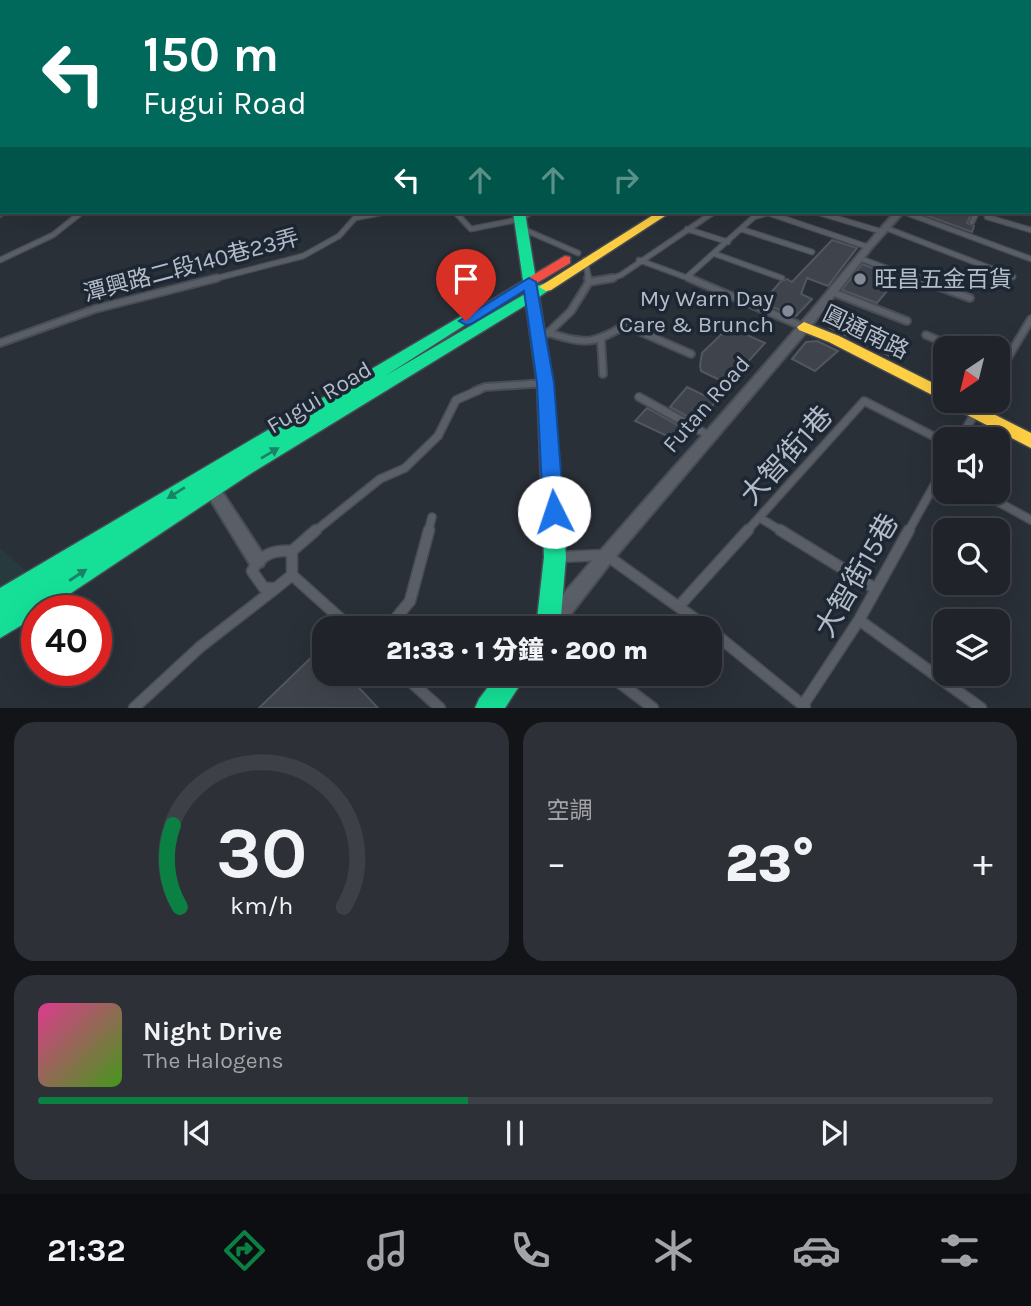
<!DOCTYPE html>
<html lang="zh-TW">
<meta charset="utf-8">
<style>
:root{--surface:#20242a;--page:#2d3036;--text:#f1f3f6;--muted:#a2a4a8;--line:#3d4147;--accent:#0b8043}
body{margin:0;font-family:Karla,"Noto Sans TC",sans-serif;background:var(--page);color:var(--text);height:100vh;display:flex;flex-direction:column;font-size:26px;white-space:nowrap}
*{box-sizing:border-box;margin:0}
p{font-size:23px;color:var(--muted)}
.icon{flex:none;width:38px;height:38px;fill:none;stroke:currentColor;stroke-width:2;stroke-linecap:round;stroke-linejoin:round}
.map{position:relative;height:708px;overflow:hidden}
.side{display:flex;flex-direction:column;gap:14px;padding:14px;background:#121417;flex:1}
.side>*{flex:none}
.guide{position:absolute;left:0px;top:0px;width:1032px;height:214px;box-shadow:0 7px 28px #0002,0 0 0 2px var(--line);background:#00695c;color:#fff;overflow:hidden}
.needle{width:46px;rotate:215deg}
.controls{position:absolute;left:933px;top:336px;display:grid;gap:14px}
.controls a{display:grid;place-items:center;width:77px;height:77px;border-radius:14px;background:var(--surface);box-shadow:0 7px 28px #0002,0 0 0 2px var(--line);font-size:35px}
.speed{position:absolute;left:21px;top:595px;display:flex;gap:14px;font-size:35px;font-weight:700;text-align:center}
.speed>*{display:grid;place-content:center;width:91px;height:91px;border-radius:50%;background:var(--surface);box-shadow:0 7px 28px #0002,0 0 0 2px var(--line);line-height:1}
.speed .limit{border:10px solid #d22;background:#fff;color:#111}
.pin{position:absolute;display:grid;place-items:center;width:60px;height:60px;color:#fff;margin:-72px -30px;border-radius:50% 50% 50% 0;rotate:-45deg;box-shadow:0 0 7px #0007}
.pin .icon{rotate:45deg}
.me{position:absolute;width:77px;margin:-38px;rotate:356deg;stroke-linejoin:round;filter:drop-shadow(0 0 5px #0008)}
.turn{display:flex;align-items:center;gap:24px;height:147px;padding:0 28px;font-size:32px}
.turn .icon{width:91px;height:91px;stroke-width:2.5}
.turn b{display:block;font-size:49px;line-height:60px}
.lanes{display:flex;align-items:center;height:66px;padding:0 28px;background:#0003;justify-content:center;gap:35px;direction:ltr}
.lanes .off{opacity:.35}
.big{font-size:52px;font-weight:800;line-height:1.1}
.side .widget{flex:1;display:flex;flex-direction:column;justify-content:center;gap:10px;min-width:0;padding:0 24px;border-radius:21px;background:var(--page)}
.side .dial{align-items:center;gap:0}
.dial svg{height:182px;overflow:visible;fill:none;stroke:var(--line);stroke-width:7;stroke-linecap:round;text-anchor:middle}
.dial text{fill:var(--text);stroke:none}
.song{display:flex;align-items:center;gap:21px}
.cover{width:84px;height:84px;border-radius:10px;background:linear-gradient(135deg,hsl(330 70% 55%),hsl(100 70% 35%))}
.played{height:7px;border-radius:4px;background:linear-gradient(90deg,var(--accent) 45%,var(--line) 45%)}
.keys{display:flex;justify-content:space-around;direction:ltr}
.heat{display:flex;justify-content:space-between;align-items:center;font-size:38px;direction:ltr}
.side .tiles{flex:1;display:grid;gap:14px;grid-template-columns:1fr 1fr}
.widget:last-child{grid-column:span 2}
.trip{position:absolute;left:312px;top:616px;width:410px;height:70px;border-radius:21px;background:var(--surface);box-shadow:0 7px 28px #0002,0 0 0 2px var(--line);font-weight:800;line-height:70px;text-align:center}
.dock{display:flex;height:112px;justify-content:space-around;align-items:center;background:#0d0e11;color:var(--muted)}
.dock .icon{width:49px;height:49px}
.dock .active{color:var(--accent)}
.dock b{font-size:32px;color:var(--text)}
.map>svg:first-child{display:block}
</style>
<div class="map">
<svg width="1031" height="708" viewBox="0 0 1031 708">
<rect width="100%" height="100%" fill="#2a3038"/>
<!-- green -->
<path fill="#273a3e" d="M0,548L27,572L0,588Z"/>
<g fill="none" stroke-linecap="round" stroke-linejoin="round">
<!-- river -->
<path fill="#19273c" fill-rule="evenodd" d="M2,177V187L0,188V178Z"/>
</g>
<!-- building -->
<path fill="#3f444c" stroke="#52575f" stroke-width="2" d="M917,212H972L967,223L974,226L972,232Z
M832,240L857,248L828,286L807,278L801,294L812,299L796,316L762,303L780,282L787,279L792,282Z
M862,264L898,278L877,303L842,290Z
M832,308L910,342L892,357L830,328L824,317Z
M729,327L765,343L728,384L701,371L700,366L702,353Z
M817,341L838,351L815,371L792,359L806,342Z
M687,387L716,401L699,423L670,407Z
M647,408L690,432L682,443L635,421Z
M324,645V674H346L378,708H259Z"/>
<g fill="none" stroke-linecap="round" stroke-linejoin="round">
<!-- lane-far3 casing -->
<g stroke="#484c55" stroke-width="7">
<path id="lane-far3" d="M455,212L471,229L521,219L531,212
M816,212L883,232
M904,212L1031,259
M987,217L1031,230
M972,222L977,212
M886,228L1013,277
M523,229L578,253
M687,229L728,242
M741,229L812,252
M715,254L782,278
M859,258L919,280
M0,260L53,235L82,212
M585,260L589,280
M639,260L693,280
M687,277L754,217L768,213L868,247
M210,280L303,256L339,236L355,218L385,212
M608,280L621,275L714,212"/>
</g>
<!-- lane-far2 casing -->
<g stroke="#484c55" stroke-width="10">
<path id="lane-far2" d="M689,278L804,327
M915,278L970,298
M589,282L613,278
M832,292L907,321
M549,333C585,344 593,345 625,325L691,354
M547,334L571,311L589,282L588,278
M926,335L956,348
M601,340L603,374
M0,343L95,309L217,278
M998,374L1031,319
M475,391L485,387L544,383"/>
</g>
<!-- lane-far1 casing -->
<g stroke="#484c55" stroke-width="10">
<path id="lane-far1" d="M639,397L708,435
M960,439L982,401
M980,492L1031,520
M760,518L783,532
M314,532L380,479L405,468L438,436L456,400L479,390
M428,532L432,517
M746,532L864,401L945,442
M908,532L945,466"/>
</g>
<!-- lane casing -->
<g stroke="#484c55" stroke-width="13">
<path id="lane" d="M780,530L876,589
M292,551C273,550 261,554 252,571L264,588H276L292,575
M557,557L606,555L708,628
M292,575V551L316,530
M292,575L351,628
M680,605L748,530
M859,620L981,708
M388,628L410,601L429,530
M709,629L805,707
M402,674L440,708
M608,674L653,708
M803,705L859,620L909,530
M134,708L200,647L276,588"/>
</g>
<!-- street casing -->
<g stroke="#484c55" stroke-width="4">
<path id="street" d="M0,149H2V153H0Z
M2,209V212H6L0,216V210Z
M895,212H904L871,249L808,330L612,561L560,628H539L541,621C624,520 714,425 799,325C832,287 862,248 895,212Z
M212,483L217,484L263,554L266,560L263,566L257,568L251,566L207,494L204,489L207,484Z"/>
</g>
<!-- fast casing -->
<g stroke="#484c55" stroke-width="3">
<path id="fast" d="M513,212H525L537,286L546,283L553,287L539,297L553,383L566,557L560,628H536L544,557L537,383L526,305L250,474L44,611H37V616L0,638V588L470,311L475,310L482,314L385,376L525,294Z
M498,674H527L505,708H475L479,699Z"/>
</g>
<!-- slow casing -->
<g stroke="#484c55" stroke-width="3">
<path id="slow" d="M658,212H671L551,290L546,291L539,287Z
M804,322L839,336L945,389V401H968L1031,433V448L948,405L946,402L829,342L799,330L797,327Z"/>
</g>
<!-- jam casing -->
<g stroke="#484c55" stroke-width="3">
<path id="jam" d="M565,256L570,257V263L480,317L475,318L468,314Z"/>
</g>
<!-- lane-far3 -->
<use href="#lane-far3" stroke="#5a5e66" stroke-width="4.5"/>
<!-- lane-far2 -->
<use href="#lane-far2" stroke="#5a5e66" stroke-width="6"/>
<!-- lane-far1 -->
<use href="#lane-far1" stroke="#5a5e66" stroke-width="7"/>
<!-- lane -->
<use href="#lane" stroke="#5a5e66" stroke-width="10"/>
<!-- street -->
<use href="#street" fill="#5a5e66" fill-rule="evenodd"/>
<!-- fast -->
<use href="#fast" fill="#16e098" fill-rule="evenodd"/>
<!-- slow -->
<use href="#slow" fill="#ffcf43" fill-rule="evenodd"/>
<!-- jam -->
<use href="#jam" fill="#f24e42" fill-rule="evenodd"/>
</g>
<!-- one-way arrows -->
<defs><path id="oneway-solid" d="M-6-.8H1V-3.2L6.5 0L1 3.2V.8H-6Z" transform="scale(1.75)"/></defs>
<g fill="#1a8366">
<use href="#oneway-solid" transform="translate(270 453) rotate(-31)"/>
<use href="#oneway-solid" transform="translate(176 493) rotate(148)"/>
<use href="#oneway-solid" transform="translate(78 575) rotate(-33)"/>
</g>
<!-- sky -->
<linearGradient id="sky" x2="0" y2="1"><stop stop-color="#171a1f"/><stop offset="0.55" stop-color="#444e5e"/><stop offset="1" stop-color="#444e5e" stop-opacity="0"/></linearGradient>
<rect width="1031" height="219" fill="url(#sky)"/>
<!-- route -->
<path fill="#1a73e8" stroke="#114b97" stroke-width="2" d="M529,278L536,282L554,383L564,512L561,518L554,521L546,518L543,512L537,383L524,291L471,324L466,325L459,321Z"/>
<!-- markers -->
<g fill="#848b96" stroke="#1d2633" stroke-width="2.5">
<circle cx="860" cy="279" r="7"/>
<circle cx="788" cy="311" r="7"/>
</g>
<g text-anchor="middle" stroke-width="7" stroke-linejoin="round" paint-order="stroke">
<!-- street labels -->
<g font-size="23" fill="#b4bcc9" stroke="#1d2633">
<text transform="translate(191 265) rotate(-15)" y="8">潭興路二段140巷23弄</text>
<text transform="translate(866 332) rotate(26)" y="8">圓通南路</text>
<text transform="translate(319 397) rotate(-31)" y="8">Fugui Road</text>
<text transform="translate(706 404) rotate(-49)" y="8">Futan Road</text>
</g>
<!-- poi labels -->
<g font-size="23" fill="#b4bcc9" stroke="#1d2633" text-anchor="start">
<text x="874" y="287">旺昌五金百貨</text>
<text x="774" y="306" text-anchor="end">My Warn Day<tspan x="774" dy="26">Care &amp; Brunch</tspan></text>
</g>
<!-- near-street labels -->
<g font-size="28" fill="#b4bcc9" stroke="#1d2633">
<text transform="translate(786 455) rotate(-48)" y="10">大智街1巷</text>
<text transform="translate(856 575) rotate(-60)" y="10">大智街15巷</text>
</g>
</g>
</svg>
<div class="controls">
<a><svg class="needle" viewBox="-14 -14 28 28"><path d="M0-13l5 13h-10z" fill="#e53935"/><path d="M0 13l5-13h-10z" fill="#a2a4a8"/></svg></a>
<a><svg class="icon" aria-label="sound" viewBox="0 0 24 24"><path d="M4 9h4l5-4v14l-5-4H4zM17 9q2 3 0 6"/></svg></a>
<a><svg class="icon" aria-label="search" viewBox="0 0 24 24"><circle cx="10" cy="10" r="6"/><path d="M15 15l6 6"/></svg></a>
<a><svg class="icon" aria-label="layers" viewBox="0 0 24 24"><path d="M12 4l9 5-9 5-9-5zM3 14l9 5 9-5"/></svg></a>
</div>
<div class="speed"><div class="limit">40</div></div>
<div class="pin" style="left:466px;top:321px;background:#d93025"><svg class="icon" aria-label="arrive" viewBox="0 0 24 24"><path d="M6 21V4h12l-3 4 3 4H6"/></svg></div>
<svg class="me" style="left:554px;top:512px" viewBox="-20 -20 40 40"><circle r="19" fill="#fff"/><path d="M0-13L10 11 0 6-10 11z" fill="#1a73e8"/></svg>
<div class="trip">21:33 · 1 分鐘 · 200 m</div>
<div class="guide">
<div class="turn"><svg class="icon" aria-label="left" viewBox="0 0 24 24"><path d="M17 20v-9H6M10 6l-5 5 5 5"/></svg><div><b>150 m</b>Fugui Road</div></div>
<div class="lanes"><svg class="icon" aria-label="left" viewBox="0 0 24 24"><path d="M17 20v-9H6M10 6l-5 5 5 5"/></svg><svg class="icon off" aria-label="ahead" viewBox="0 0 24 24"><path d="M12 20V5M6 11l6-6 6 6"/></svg><svg class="icon off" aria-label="ahead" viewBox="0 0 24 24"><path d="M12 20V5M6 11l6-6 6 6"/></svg><svg class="icon off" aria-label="right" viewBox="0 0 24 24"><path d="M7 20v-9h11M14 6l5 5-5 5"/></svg></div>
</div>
</div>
<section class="side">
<div class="tiles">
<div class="widget dial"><svg viewBox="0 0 100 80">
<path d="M14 69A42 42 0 1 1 86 69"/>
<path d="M14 69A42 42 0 0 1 11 33" stroke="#0b8043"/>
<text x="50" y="56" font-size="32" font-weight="700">30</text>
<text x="50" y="72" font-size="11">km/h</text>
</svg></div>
<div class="widget"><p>空調</p>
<div class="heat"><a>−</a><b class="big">23°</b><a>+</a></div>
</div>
<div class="widget">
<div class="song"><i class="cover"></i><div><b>Night Drive</b><p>The Halogens</p></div></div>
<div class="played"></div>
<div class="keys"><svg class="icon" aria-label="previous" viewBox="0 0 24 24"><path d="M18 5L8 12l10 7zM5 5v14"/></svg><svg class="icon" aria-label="pause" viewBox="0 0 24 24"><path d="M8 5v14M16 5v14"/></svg><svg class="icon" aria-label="next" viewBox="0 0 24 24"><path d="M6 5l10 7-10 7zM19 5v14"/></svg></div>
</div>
</div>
</section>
<nav class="dock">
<b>21:32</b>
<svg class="icon active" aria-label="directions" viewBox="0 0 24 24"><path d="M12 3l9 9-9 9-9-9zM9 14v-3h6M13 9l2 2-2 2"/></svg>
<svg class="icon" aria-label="music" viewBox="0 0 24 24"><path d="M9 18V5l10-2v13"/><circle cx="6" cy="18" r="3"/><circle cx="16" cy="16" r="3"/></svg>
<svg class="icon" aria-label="phone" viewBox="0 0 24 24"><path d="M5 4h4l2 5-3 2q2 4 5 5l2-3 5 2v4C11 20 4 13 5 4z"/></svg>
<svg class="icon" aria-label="climate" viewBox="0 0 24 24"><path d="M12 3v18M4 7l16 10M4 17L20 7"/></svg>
<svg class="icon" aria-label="car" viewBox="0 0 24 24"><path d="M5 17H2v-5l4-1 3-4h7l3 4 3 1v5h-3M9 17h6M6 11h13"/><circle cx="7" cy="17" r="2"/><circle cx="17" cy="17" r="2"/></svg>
<svg class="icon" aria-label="filters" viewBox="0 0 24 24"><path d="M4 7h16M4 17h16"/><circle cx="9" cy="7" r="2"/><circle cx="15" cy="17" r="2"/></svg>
</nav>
